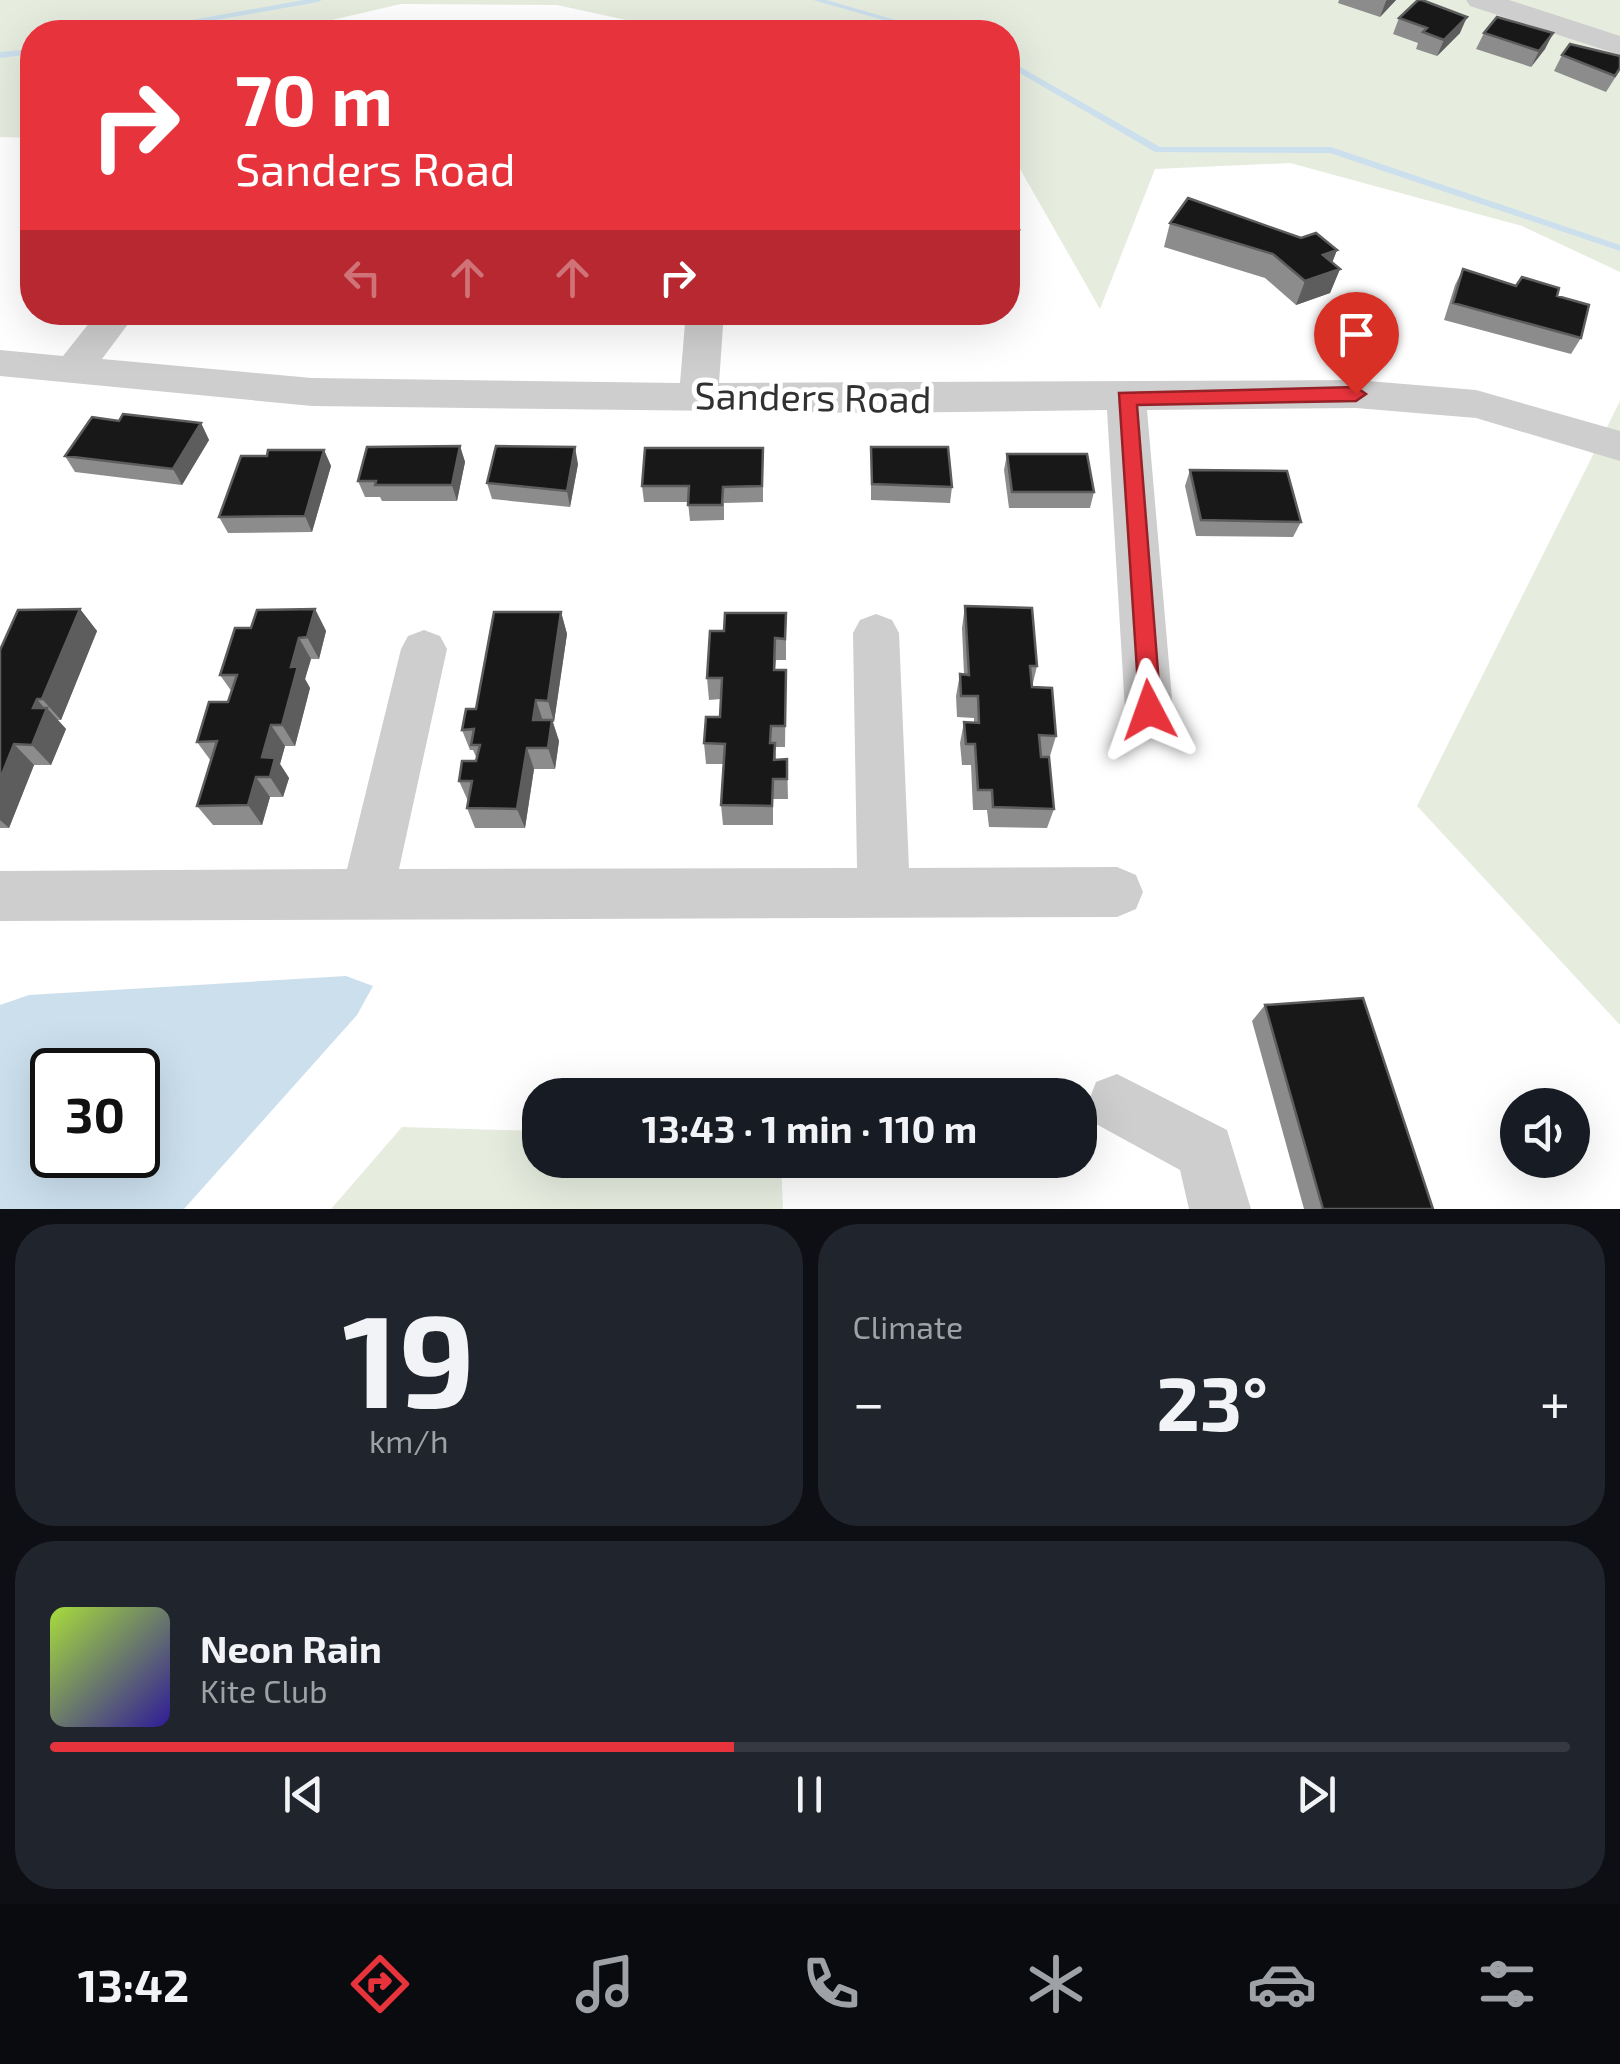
<!DOCTYPE html>
<meta charset="utf-8">
<style>
:root{--surface:#171b24;--page:#20242c;--text:#f1f3f6;--muted:#9ea1a6;--line:#363941;--accent:#e7333c}
body{margin:0;font-family:"Exo 2",sans-serif;background:var(--page);color:var(--text);height:100vh;display:flex;flex-direction:column;font-size:38px;white-space:nowrap}
*{box-sizing:border-box;margin:0}
p{font-size:32px;color:var(--muted)}
.icon{flex:none;width:55px;height:55px;fill:none;stroke:currentColor;stroke-width:2;stroke-linecap:round;stroke-linejoin:round}
.map{position:relative;height:1209px;overflow:hidden}
.side{display:flex;flex-direction:column;gap:15px;padding:15px;background:#0d0f14;flex:1}
.side>*{flex:none}
.banner{position:absolute;left:20px;top:20px;width:1000px;height:305px;border-radius:40px;box-shadow:0 10px 40px #0002;background:#e7333c;color:#fff;overflow:hidden}
.tools{position:absolute;left:1500px;top:1088px;display:grid;gap:20px}
.tools a{display:grid;place-items:center;width:90px;height:90px;border-radius:50%;background:var(--surface);box-shadow:0 10px 40px #0002;font-size:50px}
.speed{position:absolute;left:30px;top:1048px;display:flex;gap:20px;font-size:50px;font-weight:700;text-align:center}
.speed>*{display:grid;place-content:center;width:130px;height:130px;border-radius:50%;background:var(--surface);box-shadow:0 10px 40px #0002;line-height:1}
.speed .limit{border:5px solid #111;border-radius:15px;background:#fff;color:#111}
.pin{position:absolute;display:grid;place-items:center;width:85px;height:85px;color:#fff;margin:-102px -42px;border-radius:50% 50% 50% 0;rotate:-45deg;box-shadow:0 0 10px #0007}
.pin .icon{rotate:45deg}
.me{position:absolute;width:110px;margin:-55px;rotate:356deg;stroke-linejoin:round;filter:drop-shadow(0 0 8px #0008)}
.turn{display:flex;align-items:center;gap:35px;height:210px;padding:0 50px;font-size:45px}
.turn .icon{width:130px;height:130px;stroke-width:2.5}
.turn b{display:block;font-size:70px;line-height:85px}
.lanes{display:flex;align-items:center;height:95px;padding:0 50px;background:#0003;justify-content:center;gap:50px;direction:ltr}
.lanes .off{opacity:.35}
.big{font-size:75px;font-weight:700;line-height:1.1}
.side .widget{flex:1;display:flex;flex-direction:column;justify-content:center;gap:15px;min-width:0;padding:0 35px;border-radius:40px;background:var(--page)}
.side .dial{align-items:center;gap:0}
.dial b{font-size:130px;line-height:1}
.song{display:flex;align-items:center;gap:30px}
.cover{width:120px;height:120px;border-radius:15px;background:linear-gradient(135deg,hsl(80 70% 55%),hsl(250 70% 35%))}
.played{height:10px;border-radius:5px;background:linear-gradient(90deg,var(--accent) 45%,var(--line) 45%)}
.keys{display:flex;justify-content:space-around;direction:ltr}
.heat{display:flex;justify-content:space-between;align-items:center;font-size:55px;direction:ltr}
.side .tiles{flex:1;display:grid;gap:15px;grid-template-columns:1fr 1fr}
.widget:last-child{grid-column:span 2}
.trip{position:absolute;left:522px;top:1078px;width:575px;height:100px;border-radius:40px;background:var(--surface);box-shadow:0 10px 40px #0002;font-weight:700;line-height:100px;text-align:center}
.tab-bar{display:flex;height:160px;justify-content:space-around;align-items:center;background:#090b0e;color:var(--muted)}
.tab-bar .icon{width:70px;height:70px}
.tab-bar .selected{color:var(--accent)}
.tab-bar b{font-size:45px;color:var(--text)}
.map>svg:first-child{display:block}
</style>
<div class="map">
<svg width="1620" height="1209" viewBox="0 0 1620 1209">
<rect width="100%" height="100%" fill="#fff"/>
<!-- green -->
<path fill="#e6eddf" d="M0,0H1620V272L1522,226L1290,163L1155,169L1100,309L1008,148V32H681L557,5L401,4L280,32H32V138L0,137Z
M1620,401V1025L1417,806Z
M402,1127L540,1131V1160H781L783,1209H331Z"/>
<!-- water -->
<path fill="#cbdfed" fill-rule="evenodd" d="M346,976L373,986L357,1015L184,1209H0V1005L29,995ZM52,1070H138V1155H52Z"/>
<g fill="none" stroke-linecap="round" stroke-linejoin="round">
<!-- stream -->
<path fill="#cbdfed" fill-rule="evenodd" d="M304,0H322L318,2L147,32H132L136,30Z
M813,0H826L937,32H926Z
M32,49V54L0,58V52Z
M1008,60L1160,147H1331L1620,245V251L1330,153L1155,152L1008,66Z"/>
<!-- minor -->
<path fill="#cecece" fill-rule="evenodd" d="M1466,0H1509L1620,36V55L1470,6Z
M98,312H137L102,359L312,378L680,383L686,312H724L719,383L1356,380L1476,390L1620,431V461L1476,418L1356,408L1147,410L1173,710L1166,724L1149,730L1132,724L1125,710L1107,410L875,413L312,406L0,376V350L63,356Z
M876,614L892,620L899,633L909,868L1117,867L1136,875L1143,892L1136,909L1117,917L0,921V871L347,869L401,649L408,636L424,630L440,636L447,649L399,869L857,868L853,633L860,620Z
M1117,1074L1227,1130L1251,1209H1189L1180,1170L1096,1124L1088,1103L1096,1082Z"/>
</g>
<!-- wall -->
<path fill="#8c8c8c" d="M1339,0H1396L1380,17L1338,3Z
M1399,18L1460,33L1437,56L1416,49L1418,43L1393,34Z
M1484,33H1553L1545,49L1531,67L1476,49Z
M1562,55L1620,70L1606,92L1554,71Z
M1170,223L1337,250L1332,263L1340,269L1330,293L1296,305L1265,278L1164,247Z
M32,226V257L29,250L31,247L25,238Z
M1463,269L1516,286L1557,296L1581,338L1571,354L1444,320L1455,285Z
M309,312H381L379,319H312Z
M594,312H630L594,314Z
M119,421L201,423L209,440L182,485L75,472L65,456Z
M460,446L465,462L457,501H382L380,497H365L358,481Z
M871,447L952,487L950,503L871,500Z
M763,448V502L724,503V520L690,521L688,502H644L642,486Z
M324,450L331,466L312,532L228,533L219,517L267,456Z
M1007,454L1094,492L1090,508H1009L1004,470Z
M578,464L570,507L492,499L487,483Z
M1190,470L1301,522L1293,537L1196,536L1185,486Z
M965,606L1037,666L1032,687L1056,736L1050,756H1041L1054,809L1047,828L989,827L987,810H973L971,765H962L960,743L964,722H974V718L957,717L956,696L960,674H964L962,628Z
M80,609L97,631L61,720H58L66,729L51,765H34L9,828H0V650Z
M315,609L326,631L319,659H311L305,679L310,688L295,746H285L280,764L289,778L283,797H270L262,825H213L197,806L211,761L197,742L228,702L232,692L220,675L251,628Z
M561,612L567,634L554,722H553L559,741L555,769H534L525,828H475L467,808L468,801L459,781L477,759L473,750H470L462,730L476,709Z
M786,613V660H776L775,670H786L785,747H775L776,759H787L788,799H773V825H723L721,805L723,764H706L704,743L720,717L721,699L709,700L707,678L724,631Z
M1265,1005L1433,1209H1304L1252,1021Z"/>
<!-- shaded-wall -->
<path fill="#5d5d5d" d="M1387,0H1396L1380,17L1386,1Z
M1467,17L1460,33L1437,56L1444,40Z
M1553,33L1545,49L1531,67L1539,51Z
M1019,230L1017,246L1008,258V245Z
M1337,250L1328,273L1340,269L1330,293L1296,305L1305,281L1323,255Z
M201,423L209,440L182,485L173,469Z
M460,446L465,462L457,501L452,485Z
M575,447L578,464L570,507L567,491Z
M324,450L331,466L312,532L305,516Z
M80,609L97,631L61,720L42,699Z
M315,609L326,631L319,659L307,637Z
M561,612L567,634L554,722L548,701Z
M299,638L311,659L305,679L310,688L295,746L282,725L291,667Z
M37,699L46,710L47,708L66,729L51,765L32,745L33,708Z
M536,700L543,721L533,720Z
M552,720L559,741L555,769L548,748Z
M271,725L285,746L280,764L289,778L283,797L270,777L262,757Z
M14,744L34,765L9,828L0,820V779Z
M527,748L534,769L525,828L517,809Z
M256,777L270,797L262,825L248,805Z"/>
<!-- building -->
<path fill="#181818" stroke="#5d5d5d" stroke-width="2.5" d="M1418,0H1422L1467,17L1444,40L1423,32L1427,28L1399,18Z
M1497,17L1553,33L1539,51L1484,33Z
M1570,44L1620,56V68L1615,76L1562,55Z
M1188,198L1301,238L1316,233L1337,250L1323,255L1340,269L1305,281L1273,254L1170,223Z
M32,226V238H25Z
M1008,226L1019,230L1008,245Z
M1463,269L1516,286L1522,277L1559,288L1557,296L1589,305L1581,338L1453,303Z
M123,414L201,423L173,469L65,456L92,417L119,421Z
M460,446L452,485H375L376,481H358L367,447Z
M496,446L575,447L567,491L487,483Z
M871,447H948L952,487L872,484Z
M645,448H763L762,486L723,487L722,505H688L689,486H642Z
M268,450H324L305,516L219,517L241,456H267Z
M1007,454H1087L1094,492H1012Z
M1190,470L1287,471L1301,522L1201,520Z
M965,606L1032,608L1037,666H1030L1032,687L1052,688L1056,736L1039,735L1041,757H1049L1054,809L993,807L992,790H978L975,744H966L964,722L979,723L978,696H961L960,674L969,675Z
M80,609L42,699H37L33,708H47L32,745L14,744L0,779V650L18,610Z
M315,609L307,637L299,638L291,667L298,666L282,725H271L262,757L275,758L270,777H256L248,805L197,806L217,741L197,742L209,702H228L237,675H220L235,628H251L257,610Z
M494,612H561L548,701L536,700L533,720H552L548,748H527L517,809L467,808L472,781H459L462,761H476L480,745H471L474,729L462,730L466,709H476Z
M725,613H786L785,639L775,638L774,670H786L785,726H771L770,743H775L774,760L787,759V779H773L772,806L721,805L725,744L704,743L706,717H720L722,678H707L710,631H724Z
M1363,998L1433,1209H1323L1265,1005Z"/>
<!-- route -->
<path fill="#e7333c" stroke="#962127" stroke-width="2.5" d="M1356,387L1366,394L1356,401L1137,405L1161,710L1158,717H1140L1119,393Z"/>
<g text-anchor="middle" stroke-width="10" stroke-linejoin="round" paint-order="stroke">
<!-- street labels -->
<g font-size="38" fill="#313131" stroke="#fff">
<text transform="translate(813 398) rotate(1)" y="13">Sanders Road</text>
</g>
</g>
</svg>
<div class="tools">
<a><svg class="icon" aria-label="sound" viewBox="0 0 24 24"><path d="M4 9h4l5-4v14l-5-4H4zM17 9q2 3 0 6"/></svg></a>
</div>
<div class="speed"><div class="limit">30</div></div>
<div class="pin" style="left:1356px;top:394px;background:#d93025"><svg class="icon" aria-label="arrive" viewBox="0 0 24 24"><path d="M6 21V4h12l-3 4 3 4H6"/></svg></div>
<svg class="me" style="left:1149px;top:710px" viewBox="-20 -20 40 40"><path d="M0-17L14 15 0 8-14 15z" fill="#e7333c" stroke="#fff" stroke-width="4"/></svg>
<div class="trip">13:43 · 1 min · 110 m</div>
<div class="banner">
<div class="turn"><svg class="icon" aria-label="right" viewBox="0 0 24 24"><path d="M7 20v-9h11M14 6l5 5-5 5"/></svg><div><b>70 m</b>Sanders Road</div></div>
<div class="lanes"><svg class="icon off" aria-label="left" viewBox="0 0 24 24"><path d="M17 20v-9H6M10 6l-5 5 5 5"/></svg><svg class="icon off" aria-label="ahead" viewBox="0 0 24 24"><path d="M12 20V5M6 11l6-6 6 6"/></svg><svg class="icon off" aria-label="ahead" viewBox="0 0 24 24"><path d="M12 20V5M6 11l6-6 6 6"/></svg><svg class="icon" aria-label="right" viewBox="0 0 24 24"><path d="M7 20v-9h11M14 6l5 5-5 5"/></svg></div>
</div>
</div>
<section class="side">
<div class="tiles">
<div class="widget dial"><b>19</b><p>km/h</p></div>
<div class="widget"><p>Climate</p>
<div class="heat"><a>−</a><b class="big">23°</b><a>+</a></div>
</div>
<div class="widget">
<div class="song"><i class="cover"></i><div><b>Neon Rain</b><p>Kite Club</p></div></div>
<div class="played"></div>
<div class="keys"><svg class="icon" aria-label="previous" viewBox="0 0 24 24"><path d="M18 5L8 12l10 7zM5 5v14"/></svg><svg class="icon" aria-label="pause" viewBox="0 0 24 24"><path d="M8 5v14M16 5v14"/></svg><svg class="icon" aria-label="next" viewBox="0 0 24 24"><path d="M6 5l10 7-10 7zM19 5v14"/></svg></div>
</div>
</div>
</section>
<nav class="tab-bar">
<b>13:42</b>
<svg class="icon selected" aria-label="directions" viewBox="0 0 24 24"><path d="M12 3l9 9-9 9-9-9zM9 14v-3h6M13 9l2 2-2 2"/></svg>
<svg class="icon" aria-label="music" viewBox="0 0 24 24"><path d="M9 18V5l10-2v13"/><circle cx="6" cy="18" r="3"/><circle cx="16" cy="16" r="3"/></svg>
<svg class="icon" aria-label="phone" viewBox="0 0 24 24"><path d="M5 4h4l2 5-3 2q2 4 5 5l2-3 5 2v4C11 20 4 13 5 4z"/></svg>
<svg class="icon" aria-label="climate" viewBox="0 0 24 24"><path d="M12 3v18M4 7l16 10M4 17L20 7"/></svg>
<svg class="icon" aria-label="car" viewBox="0 0 24 24"><path d="M5 17H2v-5l4-1 3-4h7l3 4 3 1v5h-3M9 17h6M6 11h13"/><circle cx="7" cy="17" r="2"/><circle cx="17" cy="17" r="2"/></svg>
<svg class="icon" aria-label="filters" viewBox="0 0 24 24"><path d="M4 7h16M4 17h16"/><circle cx="9" cy="7" r="2"/><circle cx="15" cy="17" r="2"/></svg>
</nav>
